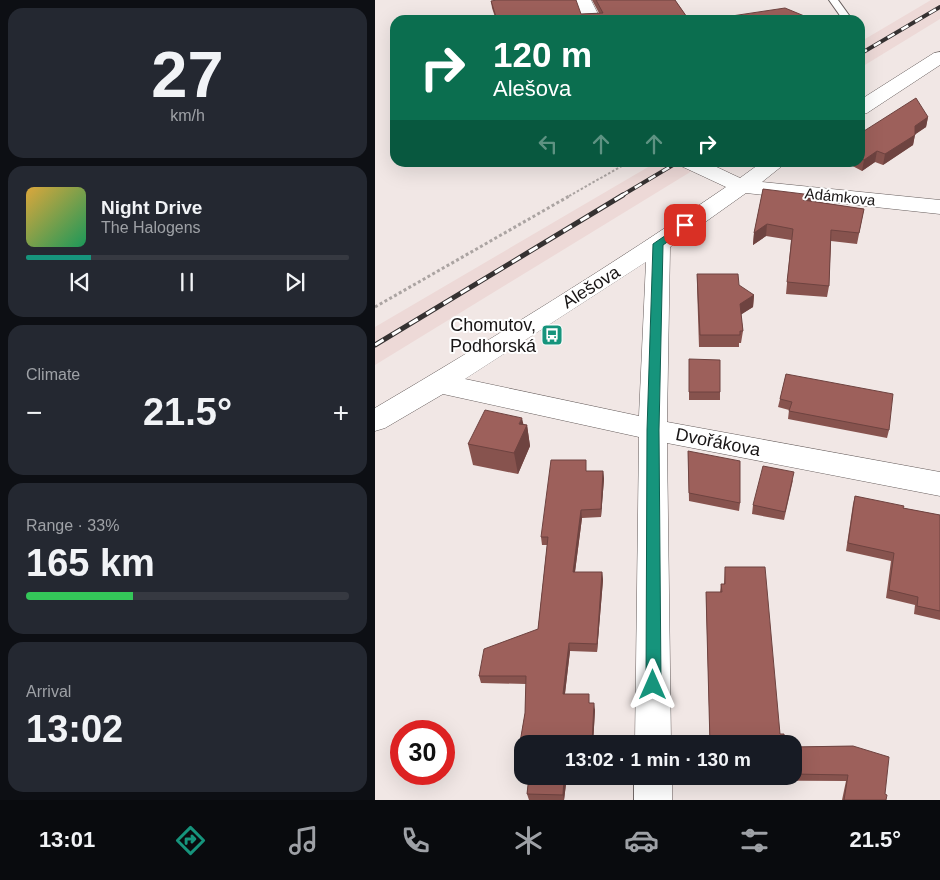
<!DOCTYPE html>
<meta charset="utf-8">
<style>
:root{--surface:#171b24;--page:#242831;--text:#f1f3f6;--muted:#9ea1a6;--line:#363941;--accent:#16947c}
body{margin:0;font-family:Helvetica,sans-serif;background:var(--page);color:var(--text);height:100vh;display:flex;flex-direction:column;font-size:19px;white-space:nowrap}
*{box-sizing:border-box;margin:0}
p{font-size:16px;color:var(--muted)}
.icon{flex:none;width:28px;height:28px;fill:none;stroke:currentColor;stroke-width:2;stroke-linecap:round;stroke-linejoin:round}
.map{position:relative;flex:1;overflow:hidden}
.panel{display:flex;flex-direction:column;gap:8px;padding:8px;background:#0d0f14;width:375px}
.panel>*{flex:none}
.guide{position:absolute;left:15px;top:15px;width:475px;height:152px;border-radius:15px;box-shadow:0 5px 20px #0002;background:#0b6e4f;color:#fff;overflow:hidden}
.speed{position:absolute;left:15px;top:720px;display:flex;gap:10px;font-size:25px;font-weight:700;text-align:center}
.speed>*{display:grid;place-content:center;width:65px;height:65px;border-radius:50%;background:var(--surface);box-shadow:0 5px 20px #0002;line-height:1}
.speed .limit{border:8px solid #d22;background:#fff;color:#111}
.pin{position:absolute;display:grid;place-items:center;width:42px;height:42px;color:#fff;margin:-21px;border-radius:10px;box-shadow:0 2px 8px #0006}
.me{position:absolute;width:55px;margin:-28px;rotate:0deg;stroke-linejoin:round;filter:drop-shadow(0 0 4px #0008)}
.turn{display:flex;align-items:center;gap:18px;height:105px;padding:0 20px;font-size:22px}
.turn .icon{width:65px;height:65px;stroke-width:2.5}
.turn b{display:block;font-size:35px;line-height:42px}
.lanes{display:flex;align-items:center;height:48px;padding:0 20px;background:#0003;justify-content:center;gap:25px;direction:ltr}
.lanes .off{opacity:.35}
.big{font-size:38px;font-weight:800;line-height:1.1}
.panel .card{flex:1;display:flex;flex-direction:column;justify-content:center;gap:8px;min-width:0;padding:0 18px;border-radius:15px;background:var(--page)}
.panel .dial{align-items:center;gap:0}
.dial b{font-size:65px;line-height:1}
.song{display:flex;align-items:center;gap:15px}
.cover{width:60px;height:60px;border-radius:8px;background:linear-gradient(135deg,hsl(40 70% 55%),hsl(150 70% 35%))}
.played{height:5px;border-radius:2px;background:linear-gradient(90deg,var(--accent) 20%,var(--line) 20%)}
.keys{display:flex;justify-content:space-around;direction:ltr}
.heat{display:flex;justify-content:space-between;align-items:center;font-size:28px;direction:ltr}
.charge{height:8px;border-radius:4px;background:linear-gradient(90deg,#34c759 33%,var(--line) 0)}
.trip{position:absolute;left:139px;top:735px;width:288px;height:50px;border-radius:15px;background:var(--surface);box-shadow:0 5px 20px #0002;font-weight:800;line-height:50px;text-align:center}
.menu{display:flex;height:80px;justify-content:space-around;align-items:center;background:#090b0e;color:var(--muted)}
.menu .icon{width:35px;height:35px}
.menu .on{color:var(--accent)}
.menu b{font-size:22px;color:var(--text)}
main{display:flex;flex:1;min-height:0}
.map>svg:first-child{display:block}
</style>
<main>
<section class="panel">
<div class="card dial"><b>27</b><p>km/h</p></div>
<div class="card">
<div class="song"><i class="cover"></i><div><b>Night Drive</b><p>The Halogens</p></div></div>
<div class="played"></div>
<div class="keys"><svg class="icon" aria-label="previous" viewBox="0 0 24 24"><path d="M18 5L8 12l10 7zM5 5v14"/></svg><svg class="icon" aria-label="pause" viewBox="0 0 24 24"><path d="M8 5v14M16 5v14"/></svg><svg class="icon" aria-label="next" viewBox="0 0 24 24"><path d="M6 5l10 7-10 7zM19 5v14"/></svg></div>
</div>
<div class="card"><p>Climate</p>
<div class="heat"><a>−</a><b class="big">21.5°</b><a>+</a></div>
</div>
<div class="card"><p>Range · 33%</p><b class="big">165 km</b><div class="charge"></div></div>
<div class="card"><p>Arrival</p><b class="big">13:02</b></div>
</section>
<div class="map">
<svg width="565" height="800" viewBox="0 0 565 800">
<rect width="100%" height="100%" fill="#f1e7e5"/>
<!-- built -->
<path fill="#edd9d7" d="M556,0H565V19L485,68V42Z
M280,163H330L0,365V327Z"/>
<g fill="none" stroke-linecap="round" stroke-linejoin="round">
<!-- service casing -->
<g stroke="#665d5c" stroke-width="2">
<path id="service" d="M454,0H463L476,18L474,20H463L466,17Z"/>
</g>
<!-- minor casing -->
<g stroke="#665d5c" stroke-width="1">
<path id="minor" d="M200,0H216L226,20H208Z
M565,52V65L492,113L485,115V100L559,53Z
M303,162H331L365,178L387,162H412L387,182L565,200V214L371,193L295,247L292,422L565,472V496L292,443L296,744H260L264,437L68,394L10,428L0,431V408C119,338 237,265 351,187L306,166ZM271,262L264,416L90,379Z
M259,776H297V800H259Z"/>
</g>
<!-- path-far1 -->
<path stroke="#aba4a2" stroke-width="2" stroke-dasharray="2.5 2" stroke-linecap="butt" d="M194,196L254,162"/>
<!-- path -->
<path stroke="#aba4a2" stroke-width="3" stroke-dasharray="3 2.5" stroke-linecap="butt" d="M0,307L196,195"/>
<!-- service -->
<use href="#service" fill="#fff" fill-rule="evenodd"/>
<!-- minor -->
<use href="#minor" fill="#fff" fill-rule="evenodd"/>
<!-- rail-far1 casing -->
<g stroke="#353131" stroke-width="4">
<path id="rail-far1" d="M485,54L565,7
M246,196L303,162"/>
</g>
<!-- rail casing -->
<g stroke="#353131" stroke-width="5">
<path id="rail" d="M0,345L248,195"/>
</g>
<!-- rail-far1 -->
<use href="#rail-far1" stroke="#fff" stroke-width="2.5" stroke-dasharray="8" stroke-linecap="butt"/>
<!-- rail -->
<use href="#rail" stroke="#fff" stroke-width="3" stroke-dasharray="10" stroke-linecap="butt"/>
</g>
<!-- wall -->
<path fill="#87534e" d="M217,0H300L314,20H121L117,8L116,1L206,14L224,13Z
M553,117L551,127L540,134L538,145L508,165L500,162L487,171L470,162H485V130L489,131Z
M388,189L436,201L489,209L482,244L456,241L454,286L452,297L411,294L416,240L391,236L378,245L379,233Z
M322,274L379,295L378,307L366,314L368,331L366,343H364V347H324L322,286Z
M314,368L345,392V400H314Z
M411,374L514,430L512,438L413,419L414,410L403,407L405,399Z
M148,424L152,425L155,446L143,474L98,465L93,444Z
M313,451L365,503L364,511L314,501Z
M212,471H228L229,479L226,517L207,518L200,572H227L228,580L222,652L195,651L190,694L215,703L220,710L218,744H148V761H145L143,754L150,713L151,684L106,683L104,676L163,629L172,545H167L166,537Z
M418,480L409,520L377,514L378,505Z
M480,496L528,508L565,515V620L539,614L540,605L511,598L516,561L471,551L478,504Z
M350,567L405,734L410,744H335L331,600V592H345L346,584H349Z
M478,746L510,794L511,800H467L471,781L336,780L335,776H418V747Z
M154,776H216V783L191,784L189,800H154L152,794Z"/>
<!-- shaded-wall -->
<path fill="#6e4340" d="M553,117L551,127L538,136L540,126Z
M540,135L538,145L508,165L510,154Z
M502,151L500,162L487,171L489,160Z
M437,195L435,206L428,200Z
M392,224L391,236L378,245L379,233Z
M379,295L378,307L364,316L365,304Z
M147,418L150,431L152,425L155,446L143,474L139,453L144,424Z
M228,471L229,479L226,517V509Z
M206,510L207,518L199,579L198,572Z
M227,572L228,580L222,652V644Z
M194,643L195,651L189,701L188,694Z
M219,703L220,710L218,744H217Z
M189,778L191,784L189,800L188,795Z"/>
<!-- building -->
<path fill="#9d605b" stroke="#6e4340" d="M122,0H201L206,14L228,13L221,0H300L314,20H122L116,1Z
M410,8L439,20H330Z
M541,98L553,117L540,126V135L510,154L502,151L489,160L485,158V130L489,131Z
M388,189L437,195L428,200L489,209L484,233L456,230L454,286L412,282L418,229L392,224L379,233Z
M322,274H363L364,285L379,295L365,304L368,331H365V335H325Z
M314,359L345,360V392H314Z
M411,374L518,394L514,430L414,411L417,402L405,399Z
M110,410L147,418L144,424L152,425L139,453L93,444Z
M313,451L365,461V503L314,493Z
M176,460H211V471H228L226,509L206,510L198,572H227L222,644L194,643L188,694H214V703H219L217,744H148V754H143L150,713L151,676H104L109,649L163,629L173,537H166Z
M388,466L419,472L410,512L378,505Z
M480,496L529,506L528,508L565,515V611L542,606L543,597L514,590L519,553L473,543Z
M350,567H390L405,734H409L410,744H335L331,592H347L346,584H350Z
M478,746L514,757L510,794L512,795L511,800H469L473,775L418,774V747Z
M154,776H215L189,778L188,795L152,794Z"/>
<!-- route -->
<path fill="#16947c" stroke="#0e6051" d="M310,222L315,225L314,227L288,245L284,430L286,685L283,690L278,692L273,690L271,685L272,430L278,244Z"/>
<!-- icons -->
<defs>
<g id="bus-square" transform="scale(1.125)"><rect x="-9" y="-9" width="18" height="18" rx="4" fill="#16947c" stroke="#fff"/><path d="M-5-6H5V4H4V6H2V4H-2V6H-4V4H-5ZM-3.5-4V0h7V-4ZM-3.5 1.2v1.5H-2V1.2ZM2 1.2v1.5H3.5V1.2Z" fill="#fff"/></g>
</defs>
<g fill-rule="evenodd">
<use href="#bus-square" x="177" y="335"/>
</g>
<g text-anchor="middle" stroke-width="4" stroke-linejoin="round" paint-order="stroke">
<!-- far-street labels -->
<g font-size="15" fill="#181515" stroke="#fff">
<text transform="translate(465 197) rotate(6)" y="5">Adámkova</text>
</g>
<!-- street labels -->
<g font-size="18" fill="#181515" stroke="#fff">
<text transform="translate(216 287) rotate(-32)" y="6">Alešova</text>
<text transform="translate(343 442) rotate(11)" y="6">Dvořákova</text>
</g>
<!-- poi labels -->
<g font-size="18" fill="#181515" stroke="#fff" text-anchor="end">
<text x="161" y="331">Chomutov,<tspan x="161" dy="21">Podhorská</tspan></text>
</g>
</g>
</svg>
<div class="speed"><div class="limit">30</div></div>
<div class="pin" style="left:310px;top:225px;background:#d93025"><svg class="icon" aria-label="arrive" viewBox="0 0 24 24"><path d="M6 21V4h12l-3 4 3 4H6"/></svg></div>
<svg class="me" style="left:278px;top:685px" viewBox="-20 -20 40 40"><path d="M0-17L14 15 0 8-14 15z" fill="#16947c" stroke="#fff" stroke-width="4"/></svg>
<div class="trip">13:02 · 1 min · 130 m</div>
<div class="guide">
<div class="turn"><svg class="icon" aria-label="right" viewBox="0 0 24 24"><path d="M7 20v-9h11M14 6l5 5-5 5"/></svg><div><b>120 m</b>Alešova</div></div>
<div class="lanes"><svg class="icon off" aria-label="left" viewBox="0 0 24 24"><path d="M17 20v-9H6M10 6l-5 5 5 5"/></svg><svg class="icon off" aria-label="ahead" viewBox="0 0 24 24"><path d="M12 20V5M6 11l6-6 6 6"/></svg><svg class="icon off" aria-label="ahead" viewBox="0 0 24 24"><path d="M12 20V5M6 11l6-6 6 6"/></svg><svg class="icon" aria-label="right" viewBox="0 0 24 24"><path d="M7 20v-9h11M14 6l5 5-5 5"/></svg></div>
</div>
</div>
</main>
<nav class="menu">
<b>13:01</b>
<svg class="icon on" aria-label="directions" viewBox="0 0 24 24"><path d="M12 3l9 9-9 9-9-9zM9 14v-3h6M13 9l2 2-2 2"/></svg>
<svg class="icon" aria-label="music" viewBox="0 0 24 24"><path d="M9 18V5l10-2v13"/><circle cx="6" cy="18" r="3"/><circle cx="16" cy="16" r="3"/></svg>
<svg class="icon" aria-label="phone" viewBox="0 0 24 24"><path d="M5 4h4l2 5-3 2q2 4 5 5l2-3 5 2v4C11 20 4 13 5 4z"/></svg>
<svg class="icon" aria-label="climate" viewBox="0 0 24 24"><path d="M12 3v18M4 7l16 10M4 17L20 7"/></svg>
<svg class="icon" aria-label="car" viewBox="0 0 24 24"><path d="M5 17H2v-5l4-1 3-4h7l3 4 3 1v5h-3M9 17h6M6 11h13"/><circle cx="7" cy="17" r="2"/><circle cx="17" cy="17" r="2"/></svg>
<svg class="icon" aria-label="filters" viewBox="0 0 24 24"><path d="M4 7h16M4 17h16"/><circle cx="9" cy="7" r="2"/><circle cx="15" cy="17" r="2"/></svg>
<b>21.5°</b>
</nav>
